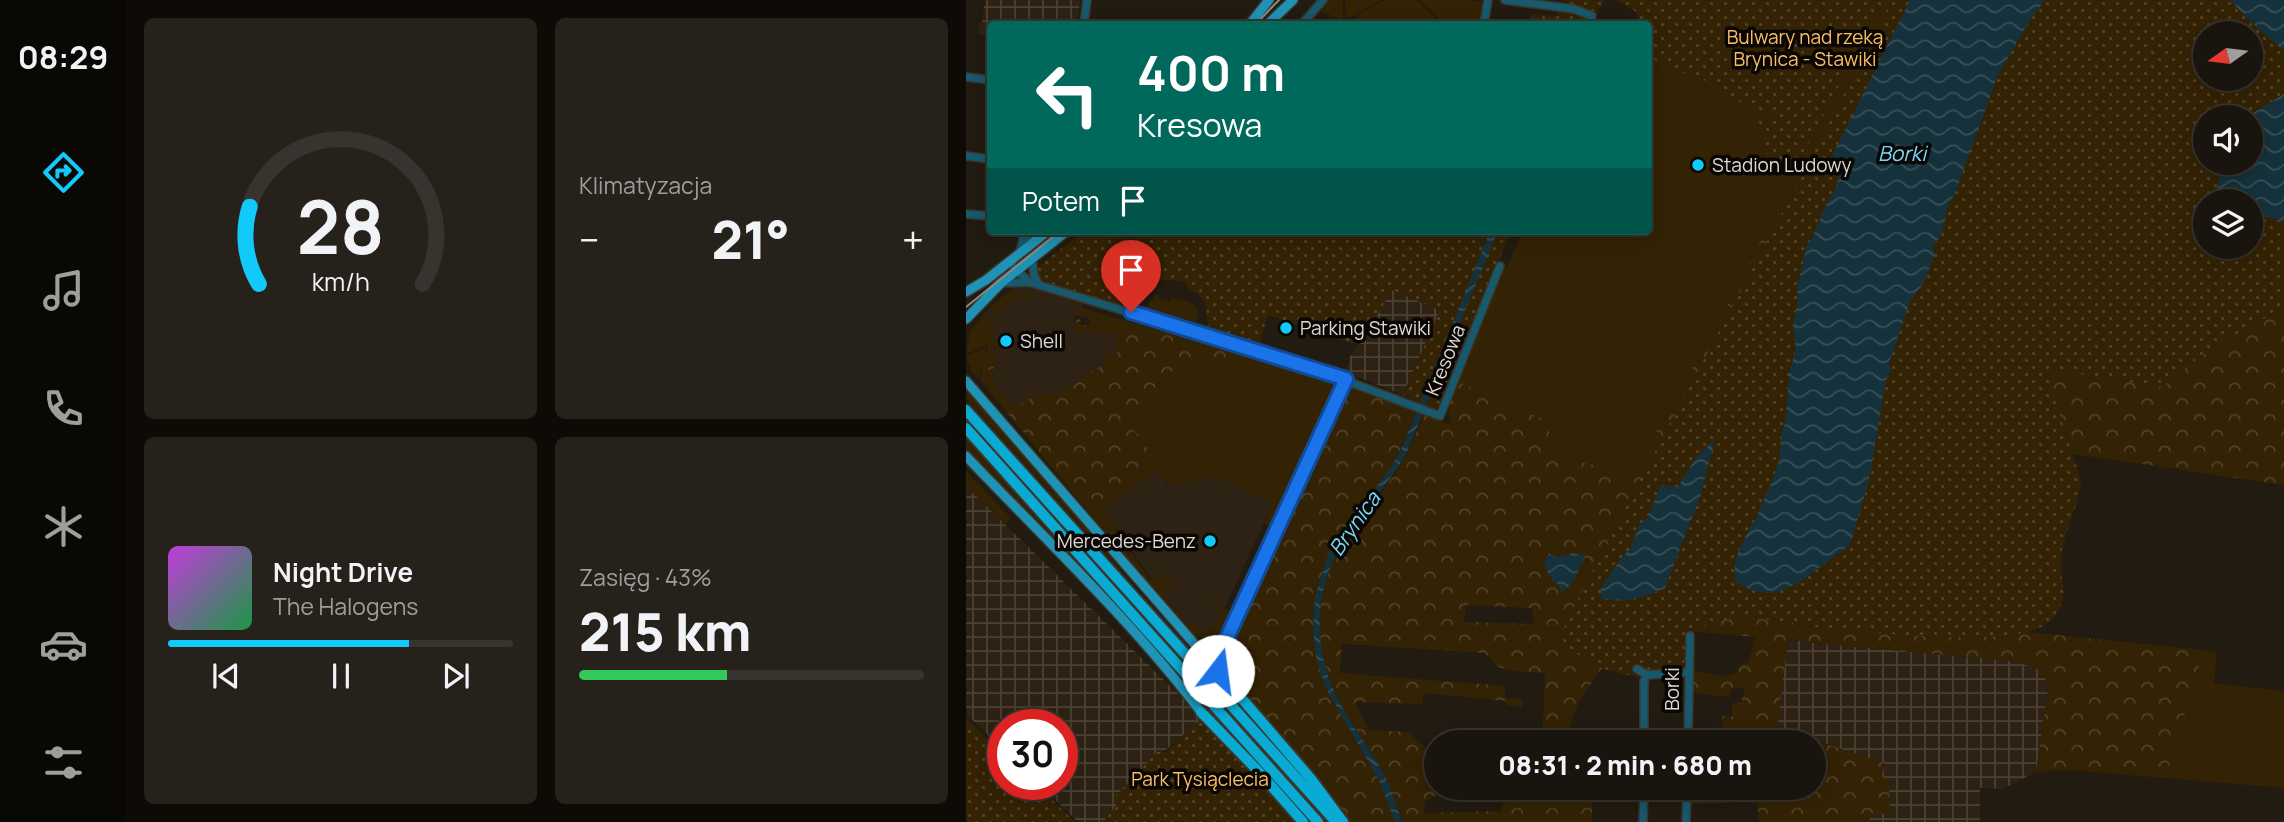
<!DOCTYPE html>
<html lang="pl">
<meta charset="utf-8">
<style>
:root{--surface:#19140d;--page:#26211b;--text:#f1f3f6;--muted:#9f9e9d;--line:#37332e;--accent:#11cafa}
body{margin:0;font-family:Manrope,sans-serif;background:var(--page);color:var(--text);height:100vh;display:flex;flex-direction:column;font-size:26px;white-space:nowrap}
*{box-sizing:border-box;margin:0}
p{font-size:23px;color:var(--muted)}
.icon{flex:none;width:38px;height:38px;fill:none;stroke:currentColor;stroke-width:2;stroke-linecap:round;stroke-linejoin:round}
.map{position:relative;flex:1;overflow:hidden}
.panel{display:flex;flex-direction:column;gap:18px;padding:18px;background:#0e0b07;width:840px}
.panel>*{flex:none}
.guide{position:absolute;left:21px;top:21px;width:665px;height:214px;border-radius:7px;box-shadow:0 4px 18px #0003,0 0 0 2px var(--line);background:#00695c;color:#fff;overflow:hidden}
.needle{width:46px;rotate:256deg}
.tools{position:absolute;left:1227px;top:21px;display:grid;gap:14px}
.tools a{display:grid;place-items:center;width:70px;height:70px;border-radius:50%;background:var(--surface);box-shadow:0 4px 18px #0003,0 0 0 2px var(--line);font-size:35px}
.speed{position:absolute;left:21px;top:709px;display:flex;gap:14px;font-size:35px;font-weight:700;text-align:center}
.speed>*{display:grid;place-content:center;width:91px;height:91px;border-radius:50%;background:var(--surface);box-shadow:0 4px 18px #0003,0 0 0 2px var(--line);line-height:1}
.speed .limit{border:10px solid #d22;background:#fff;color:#111}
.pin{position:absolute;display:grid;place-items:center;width:60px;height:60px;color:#fff;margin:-72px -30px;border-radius:50% 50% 50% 0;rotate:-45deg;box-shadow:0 0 7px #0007}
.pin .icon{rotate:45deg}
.me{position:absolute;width:77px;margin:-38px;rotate:15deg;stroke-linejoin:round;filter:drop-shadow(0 0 5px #0008)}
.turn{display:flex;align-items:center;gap:24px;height:147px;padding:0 35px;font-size:32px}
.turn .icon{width:91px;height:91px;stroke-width:2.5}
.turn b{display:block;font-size:49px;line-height:60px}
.then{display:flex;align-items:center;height:66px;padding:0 35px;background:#0003;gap:14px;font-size:26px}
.big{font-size:52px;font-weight:800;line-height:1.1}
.panel .card{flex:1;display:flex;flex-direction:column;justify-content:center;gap:10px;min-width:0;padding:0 24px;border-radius:10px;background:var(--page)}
.panel .dial{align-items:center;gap:0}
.dial svg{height:182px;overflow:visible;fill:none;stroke:var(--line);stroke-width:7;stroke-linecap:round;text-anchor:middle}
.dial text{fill:var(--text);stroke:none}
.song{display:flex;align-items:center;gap:21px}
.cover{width:84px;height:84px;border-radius:10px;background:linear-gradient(135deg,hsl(290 70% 55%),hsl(140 70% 35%))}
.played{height:7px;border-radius:4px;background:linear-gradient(90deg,var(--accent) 70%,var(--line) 70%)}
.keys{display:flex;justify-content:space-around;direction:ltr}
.heat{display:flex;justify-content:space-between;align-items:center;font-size:38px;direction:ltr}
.charge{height:10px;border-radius:5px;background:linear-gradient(90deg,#34c759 43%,var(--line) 0)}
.panel .tiles{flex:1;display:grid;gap:18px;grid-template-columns:repeat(2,1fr)}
.trip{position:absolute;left:458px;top:730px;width:402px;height:70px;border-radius:35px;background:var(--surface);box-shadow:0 4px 18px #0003,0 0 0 2px var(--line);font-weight:800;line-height:70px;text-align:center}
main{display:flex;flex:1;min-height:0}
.dock{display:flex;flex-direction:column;width:126px;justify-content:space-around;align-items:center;background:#0a0805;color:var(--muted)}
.dock .icon{width:49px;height:49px}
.dock .selected{color:var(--accent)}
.dock b{font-size:32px;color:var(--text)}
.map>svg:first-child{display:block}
</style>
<main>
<nav class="dock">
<b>08:29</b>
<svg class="icon selected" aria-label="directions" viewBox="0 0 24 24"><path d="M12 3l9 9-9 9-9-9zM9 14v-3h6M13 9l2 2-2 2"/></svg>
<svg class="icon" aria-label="music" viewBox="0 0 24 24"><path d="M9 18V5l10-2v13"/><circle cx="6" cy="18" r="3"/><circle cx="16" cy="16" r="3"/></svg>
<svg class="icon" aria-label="phone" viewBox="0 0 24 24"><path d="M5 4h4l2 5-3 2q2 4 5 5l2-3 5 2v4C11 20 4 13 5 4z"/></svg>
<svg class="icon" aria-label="climate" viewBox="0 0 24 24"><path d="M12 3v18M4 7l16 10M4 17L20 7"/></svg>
<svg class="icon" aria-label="car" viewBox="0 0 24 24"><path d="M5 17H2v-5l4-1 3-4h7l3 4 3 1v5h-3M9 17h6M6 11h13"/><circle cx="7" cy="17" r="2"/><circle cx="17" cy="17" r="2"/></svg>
<svg class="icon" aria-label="filters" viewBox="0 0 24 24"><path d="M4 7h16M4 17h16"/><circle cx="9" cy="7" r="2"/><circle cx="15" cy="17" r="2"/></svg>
</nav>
<section class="panel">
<div class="tiles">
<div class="card dial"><svg viewBox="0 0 100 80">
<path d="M14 69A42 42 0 1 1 86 69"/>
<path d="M14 69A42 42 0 0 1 10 35" stroke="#11cafa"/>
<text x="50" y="56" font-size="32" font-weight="700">28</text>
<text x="50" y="72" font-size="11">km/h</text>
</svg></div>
<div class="card"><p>Klimatyzacja</p>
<div class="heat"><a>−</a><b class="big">21°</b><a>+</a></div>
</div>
<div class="card">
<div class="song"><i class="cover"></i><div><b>Night Drive</b><p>The Halogens</p></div></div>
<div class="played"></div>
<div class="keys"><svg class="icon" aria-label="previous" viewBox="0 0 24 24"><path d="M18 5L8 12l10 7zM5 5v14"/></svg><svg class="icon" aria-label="pause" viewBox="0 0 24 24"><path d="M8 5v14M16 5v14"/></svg><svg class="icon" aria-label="next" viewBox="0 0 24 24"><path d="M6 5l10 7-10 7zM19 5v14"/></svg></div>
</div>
<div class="card"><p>Zasięg · 43%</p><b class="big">215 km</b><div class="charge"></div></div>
</div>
</section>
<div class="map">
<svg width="1318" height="822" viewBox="0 0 1318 822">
<defs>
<pattern id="industrial-grid" width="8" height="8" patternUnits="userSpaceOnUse" patternTransform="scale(1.75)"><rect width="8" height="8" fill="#2d2213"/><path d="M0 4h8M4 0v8" fill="none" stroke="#4b4234"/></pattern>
<pattern id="forest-crowns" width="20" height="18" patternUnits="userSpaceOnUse" patternTransform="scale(1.75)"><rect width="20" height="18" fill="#342204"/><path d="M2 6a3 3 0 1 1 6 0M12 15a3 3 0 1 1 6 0" fill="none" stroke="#514228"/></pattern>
<pattern id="park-dots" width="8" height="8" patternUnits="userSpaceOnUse" patternTransform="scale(1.75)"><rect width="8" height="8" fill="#342204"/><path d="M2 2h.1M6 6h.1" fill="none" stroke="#514228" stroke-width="1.8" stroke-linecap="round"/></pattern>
<pattern id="water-waves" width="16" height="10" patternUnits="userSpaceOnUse" patternTransform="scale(1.75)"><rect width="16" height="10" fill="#15323c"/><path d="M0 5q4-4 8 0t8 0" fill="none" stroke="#374f57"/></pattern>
</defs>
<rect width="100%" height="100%" fill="#211b11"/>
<!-- built -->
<path fill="#2d2213" d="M69,269L80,283L122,296L116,308H112L109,315L108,324L111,332H151V353L147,357H143L139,363L96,392L67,397L47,408L27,382L29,348L21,345L26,334L19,312Z
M190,471L202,486L250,477L307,503L246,636L217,624L136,509Z"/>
<!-- industrial -->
<path fill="url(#industrial-grid)" d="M19,0H114L111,24H24V35L12,34L13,23H16Z
M426,290L474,310L437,395L379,372L384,357L394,343Z
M0,486L237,718L173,773L143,822H112L73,784H96V724H37V750L0,714Z
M822,639L858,644L1048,661L1072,669L1083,684L1070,772L1037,789L1014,788V822H903L905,812L924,813L915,776L919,764L811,727Z"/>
<!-- green -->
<path fill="#342204" d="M363,0H377V21L355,11Z
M379,0H415L384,18L380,17Z
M418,0H450L476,24H430L390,19L392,15Z
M453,0H503L519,2L516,24H478Z
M918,0H944L847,236L806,216L764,301L670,467C647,470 617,464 595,456L587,437L493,382L494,374L535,273L543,263L556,231H682L683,48L916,4Z
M42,291L68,293L67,296L59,298L58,294L52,295V299L46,303L44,301V305L28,315L25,307Z
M190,295H194L193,299L204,302L206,297L224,302L233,310L230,322L182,309L183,302Z
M112,308H116L175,325L160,329L155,325H124L123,318L109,315Z
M19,312L25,325L26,341L38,346V350L23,345L24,340L21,345L0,354L4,331Z
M216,337L245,342L368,380L371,384V388L317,507L309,523L305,525L298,524L307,503L250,477L203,486L190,471L196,467L164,425L169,422L167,419L176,402L201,374L239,356L249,372L260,346L235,350L222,347Z
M20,347L19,352L21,350L24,392L14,380L18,357L13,379L5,370L0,356Z
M0,385L137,546L162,579L0,398Z
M0,438L143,598L122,580L0,450Z
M24,443L363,822H358L22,445Z
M0,471L44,517L40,525L0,486Z
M136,509L184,580L196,572L209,589L208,591L204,590L200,598L211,613L219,617L218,621L245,633L255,613L239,606L240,603L251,609L255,606C258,607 264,611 265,616L255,638L228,637L177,579L126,516Z
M1238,650L1251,652L1248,683L1318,691V788L1101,770L1201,774Z"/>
<!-- forest -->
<path fill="url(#forest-crowns)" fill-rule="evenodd" d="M1264,0L1318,51L1239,117V247H1284L1318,222V485L1100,453L1048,622L1050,635L1060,632L1238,650L1201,774L1101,770L1070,772L1083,684L1072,669L1048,661L858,644L822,639L811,727L919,764L915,776L923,780L924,814L905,813L903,822H792V802L725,804V788H849V742H726V731L749,733L751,727H757L756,716L766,717V703H775L779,688L767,687L763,697L725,693V670L760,677L770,673L776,663L782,664L789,637L721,631L644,661L632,673L613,702L606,718L601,742H536V734H572L577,727L579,673L547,671L532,667L519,653L376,644L374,673L539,686V698L557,699L556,707L541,705L539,701L458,693L456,704L389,702L403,730L442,732L471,758V788H484L459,801L458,813L536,811V788H626V822H436C430,805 425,788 417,772C400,742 376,713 364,680C347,635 351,584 377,543C394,516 417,494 434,466C444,450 451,431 458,413L482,424L485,420C479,404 486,396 493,382L574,418L587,437L595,456C617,464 647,470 670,467L764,301L807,215L833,227L940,406ZM1239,33H1284V79H1239ZM500,605L566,608L568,624L498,622Z
M110,319H114L115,325H155L160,329L175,325L216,337L222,347L235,350L260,346L264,351L263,357L250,373L239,356L201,374L176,402L174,407L175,412L167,419L169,422L164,425L196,467L126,516L24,392L21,350L23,345L29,348L27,382L47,408L67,397L96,392L139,363V355L143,353V357H147V353H151V332H111L109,331Z
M384,387L451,410L429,461L361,556L351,589L347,617L350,657L359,687L413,780L429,822H384L257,671L255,655C296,567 339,480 379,391Z"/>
<!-- park -->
<path fill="url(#park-dots)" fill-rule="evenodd" d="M596,0H638L626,24H562L566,14L591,16L592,10L600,11L601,2Z
M649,0H918L825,177L807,165L792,121L809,119V111L788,112L754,88L738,80L699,67L683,56L682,24H676L669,11Z
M926,0H1318V310L1286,324L1227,362L1196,387L1084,369L1083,382L1115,480C1113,507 1098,530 1095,557C1092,579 1105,591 1091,613C1088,617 1081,625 1075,627C1043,644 935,636 896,631C888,630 879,631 870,630C823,625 774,606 730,630L715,671L707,676L673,678L638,669L614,655L598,652L597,631L601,621C706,413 822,209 926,0ZM1239,33H1284V79H1239ZM1239,117H1284V163H1239ZM1239,201H1284V247H1239Z
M118,231H545L470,411L437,395L474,310L426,290L394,344L382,342L302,315L294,342L288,348C277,344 255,341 247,332C232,317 254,304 220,287L221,283C205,278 194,279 178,285L172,305L163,309L80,283L71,275L69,269Z
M0,718L37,753V784H70L109,822H0Z
M234,720L334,822H137L152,803L148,798L191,752H200Z"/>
<!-- water -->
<path fill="url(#water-waves)" d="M944,0H1079L1064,20L1032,75L988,196L982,205L976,234L966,248L969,251C965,266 957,289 945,299L923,363L925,370L920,380L903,480L884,545L834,582L812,592L803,593L785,590L770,582C763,555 785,531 795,507C801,492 809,476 813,461C816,449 813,434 819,424L824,369L830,350L827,326L832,302L831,287L839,254L838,250L847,236L860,205L871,186L874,162L866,156Z
M1264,0H1318V51L1284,21Z
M1318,94V222L1285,212L1284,201H1268L1251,189L1256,163H1284V117H1281Z
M524,231H532L441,452C422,488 390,516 371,553C348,597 348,649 370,695C383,722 402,746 417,772C425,788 430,805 436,822H429L413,780L359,687L350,657L347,628L349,597L361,556L429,461L437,445Z
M749,439L734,497L699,588C678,598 658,604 635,598V588L656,557L664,549L674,524L681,519L695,485L712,487L729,459Z
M583,553L590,558L607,553L613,555L620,554L606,584L595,592L592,584C585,582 581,571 578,564Z"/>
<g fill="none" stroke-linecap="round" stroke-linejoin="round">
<!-- minor casing -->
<g stroke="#3b362c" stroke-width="10">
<path id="minor" d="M539,0L608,9L626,16
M118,24L121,0
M336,24L357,0
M518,24L522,0
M0,77L24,80
M0,156L24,159
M0,214L24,216
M55,231L58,235L56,244
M54,252L56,244L74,231
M66,258L68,275L73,285
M43,262L63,282L341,366L474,416L534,266
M35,283L63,282
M234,651H248L256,646
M671,669L681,675L722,672
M252,671L257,645L380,379
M678,742V681L681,675
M722,742L724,636
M677,822L678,788
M720,822L721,788"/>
</g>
<!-- major casing -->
<g stroke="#3b362c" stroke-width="12">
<path id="major" d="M284,24L303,0
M302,24L327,0
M0,292L20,280L82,231
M0,319L35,283L101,231
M0,381L252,671
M0,456C79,539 165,620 235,712"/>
</g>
<!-- highway casing -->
<g stroke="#3b362c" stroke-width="14">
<path id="highway" d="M0,410L370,822
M0,428L352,822
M252,671L345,779L377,822
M235,712L294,773L337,822"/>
</g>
<!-- minor -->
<use href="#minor" stroke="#17596d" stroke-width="7"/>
<!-- major -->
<use href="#major" stroke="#1f93b5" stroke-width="9"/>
<!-- highway -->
<use href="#highway" stroke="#09abd4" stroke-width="10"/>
<!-- tram -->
<path stroke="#8f8982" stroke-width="2" d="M290,24L313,0
M0,307L94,231"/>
</g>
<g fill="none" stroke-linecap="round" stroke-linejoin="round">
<!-- route casing -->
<g stroke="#114b97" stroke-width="18">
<path id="route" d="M165,312L380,379L254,653L252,671"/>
</g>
<!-- route -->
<use href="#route" stroke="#1a73e8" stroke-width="12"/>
</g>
<!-- markers -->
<g fill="#11cafa" stroke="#090603" stroke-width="2.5">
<circle cx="732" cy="165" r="7"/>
<circle cx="320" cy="328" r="7"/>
<circle cx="40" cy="341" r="7"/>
<circle cx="244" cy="541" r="7"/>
</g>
<g text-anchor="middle" stroke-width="7" stroke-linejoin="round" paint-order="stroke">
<!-- park labels -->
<g font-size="19" fill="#fbbf63" stroke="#090603">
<text x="839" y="44">Bulwary nad rzeką<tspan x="839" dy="22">Brynica - Stawiki</tspan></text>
<text x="234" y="786">Park Tysiąclecia</text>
</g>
<!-- poi labels -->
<g font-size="19" fill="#ded9d3" stroke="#090603" text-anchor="start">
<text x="746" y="172">Stadion Ludowy</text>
<text x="334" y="335">Parking Stawiki</text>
<text x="54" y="348">Shell</text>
<text x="230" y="548" text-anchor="end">Mercedes-Benz</text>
</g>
<!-- street labels -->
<g font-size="19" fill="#ded9d3" stroke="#090603">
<text transform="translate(479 360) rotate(-68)" y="7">Kresowa</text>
<text transform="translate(706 689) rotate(-90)" y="7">Borki</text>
</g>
<!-- water labels -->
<g font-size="21" font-style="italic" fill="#78d9fc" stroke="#090603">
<text x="936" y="161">Borki</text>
<text transform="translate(389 524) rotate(-55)" y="7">Brynica</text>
</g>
</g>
</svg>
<div class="tools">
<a><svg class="needle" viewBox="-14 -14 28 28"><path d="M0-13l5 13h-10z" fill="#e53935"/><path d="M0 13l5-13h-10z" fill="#9f9e9d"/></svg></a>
<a><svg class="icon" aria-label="sound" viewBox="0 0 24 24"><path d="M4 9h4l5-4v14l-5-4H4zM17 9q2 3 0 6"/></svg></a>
<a><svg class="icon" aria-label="layers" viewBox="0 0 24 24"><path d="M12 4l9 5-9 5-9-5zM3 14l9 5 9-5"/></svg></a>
</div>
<div class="speed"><div class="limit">30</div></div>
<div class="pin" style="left:165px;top:312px;background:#d93025"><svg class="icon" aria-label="arrive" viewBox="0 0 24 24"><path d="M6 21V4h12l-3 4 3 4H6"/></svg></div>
<svg class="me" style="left:252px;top:671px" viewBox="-20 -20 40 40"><circle r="19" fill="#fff"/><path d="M0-13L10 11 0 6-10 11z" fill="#1a73e8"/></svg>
<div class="trip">08:31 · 2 min · 680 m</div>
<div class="guide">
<div class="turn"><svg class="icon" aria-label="left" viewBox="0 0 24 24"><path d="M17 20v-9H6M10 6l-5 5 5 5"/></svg><div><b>400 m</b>Kresowa</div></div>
<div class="then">Potem<svg class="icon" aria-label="arrive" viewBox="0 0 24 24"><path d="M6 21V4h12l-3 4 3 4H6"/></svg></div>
</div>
</div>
</main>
